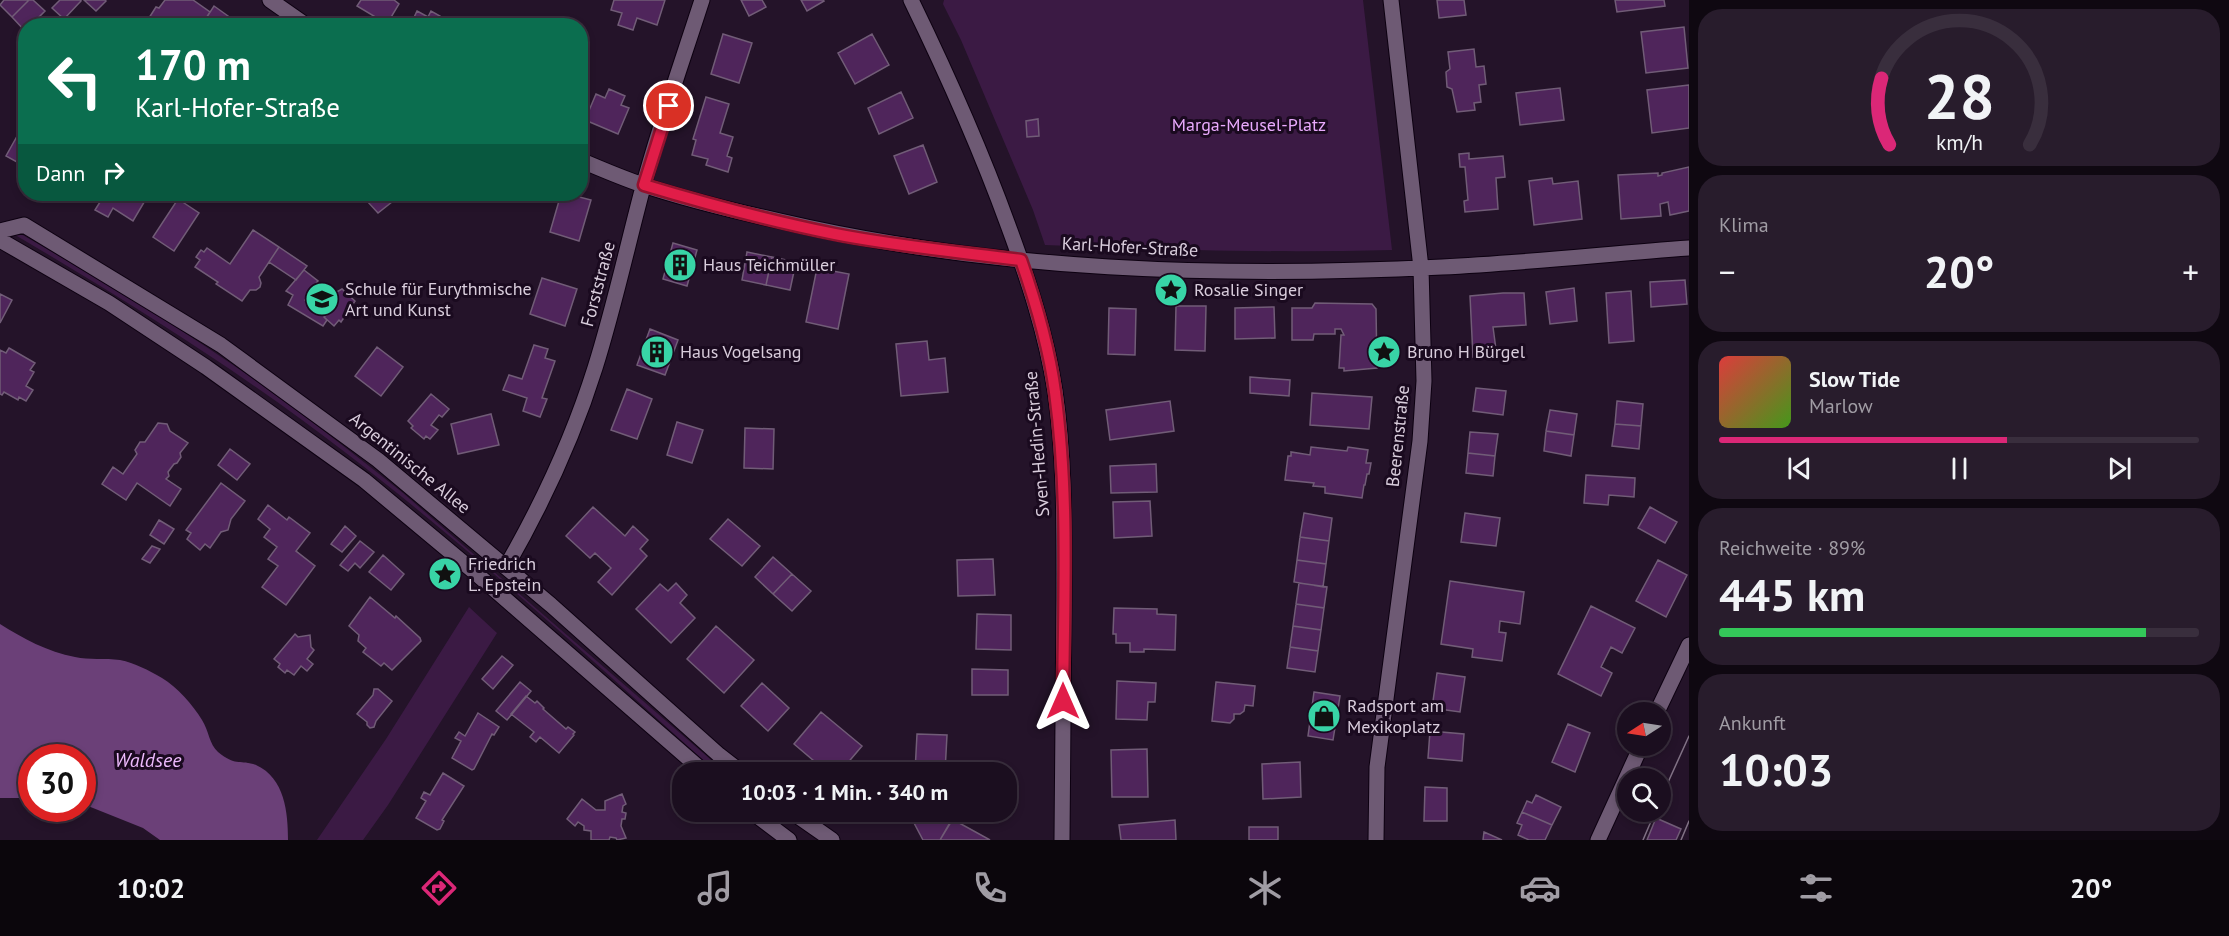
<!DOCTYPE html>
<html lang="de">
<meta charset="utf-8">
<style>
:root{--surface:#1b0e1f;--page:#281c2c;--text:#f1f3f6;--muted:#a09ca4;--line:#392e3d;--accent:#db2777}
body{margin:0;font-family:"PT Sans",sans-serif;background:var(--page);color:var(--text);height:100vh;display:flex;flex-direction:column;font-size:22px;white-space:nowrap}
*{box-sizing:border-box;margin:0}
p{font-size:20px;color:var(--muted)}
.icon{flex:none;width:33px;height:33px;fill:none;stroke:currentColor;stroke-width:2;stroke-linecap:round;stroke-linejoin:round}
.map{position:relative;flex:1;overflow:hidden}
.sheet{display:flex;flex-direction:column;gap:9px;padding:9px;background:#0f0811;width:540px}
.sheet>*{flex:none}
.hud{position:absolute;left:18px;top:18px;width:570px;height:183px;border-radius:24px;box-shadow:0 3px 9px #0003,0 0 0 2px var(--line);background:#0b6e4f;color:#fff;overflow:hidden}
.needle{width:39px;rotate:258deg}
.fabs{position:absolute;left:1617px;top:702px;display:grid;gap:12px}
.fabs a{display:grid;place-items:center;width:54px;height:54px;border-radius:50%;background:var(--surface);box-shadow:0 3px 9px #0003,0 0 0 2px var(--line);font-size:30px}
.speed{position:absolute;left:18px;top:744px;display:flex;gap:12px;font-size:30px;font-weight:700;text-align:center}
.speed>*{display:grid;place-content:center;width:78px;height:78px;border-radius:50%;background:var(--surface);box-shadow:0 3px 9px #0003,0 0 0 2px var(--line);line-height:1}
.speed .limit{border:9px solid #d22;background:#fff;color:#111}
.pin{position:absolute;display:grid;place-items:center;width:51px;height:51px;color:#fff;margin:-26px;border:3px solid #fff;border-radius:50%;box-shadow:0 2px 6px #0007}
.me{position:absolute;width:66px;margin:-33px;rotate:0deg;stroke-linejoin:round;filter:drop-shadow(0 0 4px #0008)}
.turn{display:flex;align-items:center;gap:21px;height:126px;padding:0 18px;font-size:27px}
.turn .icon{width:78px;height:78px;stroke-width:2.5}
.turn b{display:block;font-size:42px;line-height:51px}
.then{display:flex;align-items:center;height:57px;padding:0 18px;background:#0003;gap:12px;font-size:22px}
.big{font-size:45px;font-weight:600;line-height:1.1}
.sheet .widget{flex:1;display:flex;flex-direction:column;justify-content:center;gap:9px;min-width:0;padding:0 21px;border-radius:24px;background:var(--page)}
.sheet .dial{align-items:center;gap:0}
.dial svg{height:156px;overflow:visible;fill:none;stroke:var(--line);stroke-width:7;stroke-linecap:round;text-anchor:middle}
.dial text{fill:var(--text);stroke:none}
.song{display:flex;align-items:center;gap:18px}
.cover{width:72px;height:72px;border-radius:9px;background:linear-gradient(135deg,hsl(0 70% 55%),hsl(100 70% 35%))}
.played{height:6px;border-radius:3px;background:linear-gradient(90deg,var(--accent) 60%,var(--line) 60%)}
.keys{display:flex;justify-content:space-around;direction:ltr}
.heat{display:flex;justify-content:space-between;align-items:center;font-size:33px;direction:ltr}
.charge{height:9px;border-radius:4px;background:linear-gradient(90deg,#34c759 89%,var(--line) 0)}
.trip{position:absolute;left:672px;top:762px;width:345px;height:60px;border-radius:24px;background:var(--surface);box-shadow:0 3px 9px #0003,0 0 0 2px var(--line);font-weight:600;line-height:60px;text-align:center}
.dock{display:flex;height:96px;justify-content:space-around;align-items:center;background:#0b060c;color:var(--muted)}
.dock .icon{width:42px;height:42px}
.dock .on{color:var(--accent)}
.dock b{font-size:27px;color:var(--text)}
main{display:flex;flex:1;min-height:0}
.map>svg:first-child{display:block}
</style>
<main>
<div class="map">
<svg width="1689" height="840" viewBox="0 0 1689 840">
<rect width="100%" height="100%" fill="#241329"/>
<!-- green -->
<path fill="#3b1a44" d="M944,0H1363L1392,250C1276,253 1161,250 1045,245L1033,210L961,40L943,4Z
M0,222C97,277 194,335 284,401C325,431 364,462 403,493L725,772H718L711,767C591,660 473,550 346,453C236,368 119,296 0,226Z
M469,607L497,633L388,805L363,840H317L386,739Z"/>
<!-- water -->
<path fill="#6b4078" d="M0,624C22,638 48,652 75,657C89,660 105,658 120,660C135,663 148,670 162,678C177,687 193,705 202,720C209,731 209,744 218,752C237,767 239,759 256,765C285,778 288,813 288,840H160L143,828L83,804L82,758H32L31,798H0Z"/>
<!-- building -->
<path fill="#4f255b" stroke="#715c77" stroke-width="1.5" d="M4,0H29L12,17L0,5Z
M29,0H33L45,11L30,26H26L25,31L12,17Z
M60,0H81V1L64,19L52,8Z
M84,0H105L106,1L96,11Z
M165,0H193L210,12L201,26H174L171,24L165,26L161,23L154,25L147,21L156,7L159,8Z
M361,0H394L399,4L387,24L357,6Z
M614,0H665L657,25L637,18L633,30L618,25L622,13L611,10Z
M741,0H762L766,7L749,16Z
M801,0H823L824,1L807,11Z
M1437,0H1464L1466,15L1439,18Z
M1615,0H1664L1665,6L1617,12Z
M214,6L242,26H201Z
M417,11L428,17L431,11L440,16L437,22L443,26H410Z
M490,18L504,25V26H486Z
M1684,27L1688,68L1646,73L1641,32Z
M723,34L752,43L739,83L711,74Z
M872,34L889,65L855,84L838,53Z
M1474,49L1476,67L1484,66L1486,84L1479,85L1481,102L1474,103L1475,110L1457,112L1452,89L1447,87L1446,72L1450,69L1448,52Z
M1689,85V128L1652,133L1647,90Z
M1560,88L1564,120L1520,125L1516,93Z
M609,89L625,96L621,105L629,108L618,134L585,120L596,94L605,98Z
M901,92L913,118L879,134L868,108Z
M706,97L729,104L720,133L733,137L727,156L732,158L728,172L706,165L708,159L692,155L696,140L693,139Z
M1038,119L1039,136L1027,137L1026,121Z
M20,131L26,134V167L6,156Z
M923,145L937,182L909,194L894,156Z
M1469,153V159L1503,156L1505,177L1496,178L1498,209L1465,212L1464,201L1468,200L1465,167H1460L1459,154Z
M1689,167V211L1670,215L1668,202L1660,204L1661,216L1621,219L1618,175L1658,173V176L1662,175V173Z
M1552,178L1553,184L1578,181L1582,219L1534,225L1529,181Z
M105,194H136L146,199L133,221L113,208L108,217L95,210Z
M354,194H402L378,213L367,201Z
M561,194H568L591,200L579,241L550,232Z
M178,199L199,213L174,251L153,237Z
M253,230L279,247L259,277L261,283L260,287L256,290H250L242,301L216,284L218,282L195,267L200,260L196,257L201,250L204,252L207,248L230,264Z
M673,243L697,250L687,286L663,279Z
M279,247L307,266L296,280L269,262Z
M747,252L772,257L766,285L742,280Z
M772,257L796,262L790,290L766,285Z
M817,268L849,274L838,329L806,322Z
M304,270L318,281L305,300L326,315L324,317L327,320L323,326L288,305L293,295L286,291Z
M542,278L577,289L565,326L530,314Z
M1685,280L1687,304L1651,307L1650,282Z
M317,282L335,293L342,289L355,301L341,322L339,320L334,326L324,317L326,315L305,300Z
M1574,288L1577,321L1550,324L1546,292Z
M1631,291L1634,341L1609,343L1606,293Z
M1503,293H1524L1526,325L1493,327L1497,357H1473L1470,296Z
M0,294L12,300L0,323Z
M1315,303L1372,304L1376,309L1377,368L1344,371V368H1339L1341,335H1344L1341,329H1335V334H1314L1313,340H1292V308H1312Z
M1176,306H1206L1205,351L1175,350Z
M1274,307L1275,338L1235,339V308Z
M1109,308L1136,309L1135,355L1108,354Z
M650,329L678,340L665,375L637,365Z
M927,341L929,360L945,358L948,392L901,396L896,344Z
M534,345L548,349L545,358L555,361L542,398L547,399L540,417L523,411L527,398L503,390L509,375L522,379Z
M377,347L403,367L381,396L355,376Z
M9,348L35,363L30,370L34,372L26,386L33,390L26,401L19,397L18,400L4,392L2,395L0,394V350L6,353Z
M1250,377L1290,380L1289,396L1250,393Z
M1476,388L1506,391L1503,415L1473,411Z
M627,389L652,399L637,439L611,430Z
M1312,393L1372,397L1369,429L1310,425Z
M431,394L449,409L442,417L439,415L431,425L438,430L430,439L426,436L424,439L411,428L413,426L408,421Z
M1170,401L1174,431L1110,440L1106,410Z
M1617,401L1643,404L1641,426L1615,424Z
M1550,410L1577,414L1574,435L1546,431Z
M491,414L499,445L458,454L451,424Z
M677,422L703,430L692,463L667,455Z
M158,423L167,424L170,431L188,443L180,453L181,457L177,463L174,464L168,472L169,476L166,479L181,489L170,506L137,483L126,500L102,484L113,467L123,474L137,454L135,450L140,442H145Z
M1615,424L1641,426L1639,449L1612,446Z
M745,428L774,429L773,469L744,468Z
M1546,431L1574,435L1571,456L1544,451Z
M1470,432L1498,434L1495,456L1468,453Z
M1311,447L1347,451L1348,447L1368,450L1366,463H1371L1369,474H1367L1365,485H1364L1362,498L1325,493V487L1313,486L1314,483L1285,480L1288,456H1291V452L1310,455Z
M230,449L250,464L237,480L218,465Z
M1468,453L1495,456L1493,476L1466,473Z
M1156,464L1157,492L1111,493L1110,466Z
M1586,475L1635,478L1634,497L1609,495L1608,505L1584,503Z
M221,483L245,501L231,519L228,530L221,532L210,548L205,544L200,550L187,539L191,533L186,530Z
M1150,501L1152,536L1114,538L1113,502Z
M268,505L287,520L289,517L310,533L296,551L315,566L286,605L262,587L278,566L268,559L277,547L264,537L270,529L258,519Z
M593,507L625,536L633,526L648,540L640,549L647,556L612,595L598,582L611,568L595,553L590,558L566,536Z
M1650,507L1677,522L1665,543L1638,528Z
M1304,513L1332,518L1329,541L1300,537Z
M1465,513L1500,518L1496,546L1461,542Z
M728,519L760,546L742,566L710,539Z
M159,520L174,529L164,544L150,535Z
M345,526L356,536L342,552L331,544Z
M1300,537L1329,541L1326,564L1297,560Z
M360,541L374,552L360,568L355,563L348,571L340,565Z
M152,546L160,549L150,563L142,559Z
M383,555L404,574L391,590L369,572Z
M773,557L792,574L773,594L755,577Z
M993,559L995,595L958,596L957,560Z
M1297,560L1326,564L1323,587L1294,582Z
M1658,560L1687,575L1666,617L1636,601Z
M792,574L811,591L792,611L773,594Z
M1450,581L1524,592L1520,624L1500,621L1499,632L1506,633L1502,661L1472,657L1473,649L1441,644Z
M676,583L687,595L680,603L695,618L671,643L636,609L660,584L668,591Z
M1299,583L1327,587L1324,608L1296,604Z
M370,597L395,618L396,616L420,638L421,641L392,670L384,663L381,666L363,652L366,648L358,641L359,635L349,626Z
M1296,604L1324,608L1321,630L1293,626Z
M1591,606L1635,628L1622,653L1611,647L1601,667L1612,673L1601,696L1558,674Z
M1114,608L1157,609V614L1176,615L1175,650L1144,649V652H1130V643H1116V634H1113Z
M977,614L1011,615V650L976,649Z
M716,626L754,660L724,693L687,659Z
M1293,626L1321,630L1318,651L1290,647Z
M295,634L298,637L310,635L311,647L314,650L307,659L313,664L307,671L301,666L294,675L287,670L285,673L278,667L280,664L274,659Z
M1290,647L1318,651L1315,672L1287,668Z
M502,656L513,665L493,689L482,679Z
M972,669L1008,670V695H972Z
M1437,673L1465,677L1460,712L1432,708Z
M1117,681L1156,683L1155,702H1148L1147,720L1116,719Z
M520,682L531,691L507,720L496,711Z
M1216,682L1255,686L1253,706L1245,705L1244,711L1240,714H1234V719L1230,723L1212,721Z
M762,683L789,708L768,731L741,706Z
M374,689H378L392,701L376,721L374,727L370,728L367,725V722L357,714L373,695Z
M1314,692L1340,696L1333,740L1308,736Z
M526,696L535,703L537,701L544,708L543,709L566,729L568,727L575,732L573,734L574,735L559,753L540,737L536,742L530,737L534,732L511,714Z
M821,712L862,746L840,772H827L794,744Z
M478,713L499,727L494,735L492,734L474,769L472,770L452,758L461,741L455,738L459,732L465,736Z
M1568,724L1590,733L1575,772L1552,762Z
M1430,731L1464,734L1462,761L1428,758Z
M917,734L947,735L945,772H915Z
M1147,749L1148,797H1112L1111,750Z
M1300,762L1301,797L1263,799L1262,764Z
M443,773L464,786L442,820L444,821L440,829L437,830L416,818L426,801L421,798L424,792L430,795Z
M1425,787L1447,788V821H1424Z
M622,794L626,804L623,806L622,812L626,813L625,819H622L621,826L626,838L617,840L616,838L610,837L609,840H591V831L584,830V826L578,822L575,826L567,819L582,799L596,810H605V801Z
M1536,795L1561,807L1552,825L1522,812L1527,801L1532,803Z
M913,812H944L943,818L951,822L940,840H923L913,821Z
M1522,812L1552,825L1545,840H1529L1518,835L1522,825L1517,823Z
M1656,818L1681,829L1676,840H1647Z
M952,819L990,840H940Z
M1175,820L1176,840H1121L1119,825Z
M1249,827H1278V840H1249Z
M1484,832L1502,840H1483Z"/>
<g fill="none" stroke-linecap="round" stroke-linejoin="round">
<!-- street casing -->
<g stroke="#0d0111" stroke-width="17">
<path id="street" d="M270,0L307,26
M911,0C947,74 980,148 1008,225C1028,279 1046,333 1055,391C1065,459 1064,530 1064,599C1063,680 1062,760 1062,840
M580,160C601,169 622,178 643,185C688,200 734,211 780,221C995,271 1221,278 1442,267C1524,263 1607,254 1689,248
M506,567C541,506 574,435 595,368C614,308 627,247 643,187C660,124 682,62 702,0
M1657,712L1689,645
M1376,840L1377,767L1420,441L1424,381L1421,268L1391,0
M1598,840L1641,746"/>
</g>
<!-- secondary casing -->
<g stroke="#0d0111" stroke-width="17">
<path id="secondary" d="M0,231L24,225L221,345L378,460L551,605L719,755L741,772
M0,240L109,303L206,367L364,480L472,570L704,772
M752,812L789,840
M792,812L832,840"/>
</g>
<!-- street -->
<use href="#street" stroke="#6e5a74" stroke-width="15"/>
<!-- secondary -->
<use href="#secondary" stroke="#6e5a74" stroke-width="15"/>
<!-- tram -->
<path stroke="#817285" stroke-width="1.5" d="M1660,800L1689,736
M1643,840L1655,812
M1681,840L1689,821"/>
</g>
<g fill="none" stroke-linecap="round" stroke-linejoin="round">
<!-- route casing -->
<g stroke="#92132f" stroke-width="15">
<path id="route" d="M669,106L644,185C707,204 770,221 835,234C896,246 959,252 1021,260C1036,303 1049,347 1055,392C1069,494 1064,598 1063,701"/>
</g>
<!-- route -->
<use href="#route" stroke="#e11d48" stroke-width="10"/>
</g>
<!-- icons -->
<defs>
<g id="building-disc" transform="scale(1.725)"><circle r="9.5" fill="#38d4a6" stroke="#1a0a1f"/><path d="M-4-6H4V6H1V3H-1V6H-4ZM-2.5-4.3h1.7v1.8h-1.7ZM.8-4.3h1.7v1.8H.8ZM-2.5-1h1.7V.8h-1.7ZM.8-1h1.7V.8H.8Z" fill="#111"/></g>
<g id="sight-disc" transform="scale(1.725)"><circle r="9.5" fill="#38d4a6" stroke="#1a0a1f"/><path d="M0-6L1.8-2.2L6-1.7L2.9 1.2L3.7 5.4L0 3.3L-3.7 5.4L-2.9 1.2L-6-1.7L-1.8-2.2Z" fill="#111"/></g>
<g id="university-disc" transform="scale(1.725)"><circle r="9.5" fill="#38d4a6" stroke="#1a0a1f"/><path d="M0-5L7-2L0 1L-7-2ZM-4 1L0 2.5L4 1V4Q0 6-4 4Z" fill="#111"/></g>
<g id="shop-disc" transform="scale(1.725)"><circle r="9.5" fill="#38d4a6" stroke="#1a0a1f"/><path d="M-5-2.5h2.3a2.7 3.5 0 0 1 5.4 0H5L5.5 6h-11ZM-1.5-2.5h3a1.5 2.3 0 0 0-3 0Z" fill="#111"/></g>
</defs>
<g fill-rule="evenodd">
<use href="#building-disc" x="680" y="265"/>
<use href="#sight-disc" x="1171" y="290"/>
<use href="#university-disc" x="322" y="299"/>
<use href="#building-disc" x="657" y="352"/>
<use href="#sight-disc" x="1384" y="352"/>
<use href="#sight-disc" x="445" y="574"/>
<use href="#shop-disc" x="1324" y="716"/>
</g>
<g text-anchor="middle" stroke-width="6" stroke-linejoin="round" paint-order="stroke">
<!-- park labels -->
<g font-size="18" fill="#e9aafd" stroke="#1a0a1f">
<text x="1249" y="131">Marga-Meusel-Platz</text>
</g>
<!-- street labels -->
<g font-size="18" fill="#d9cddc" stroke="#1a0a1f">
<text transform="translate(1130 247) rotate(3)" y="6">Karl-Hofer-Straße</text>
<text transform="translate(598 284) rotate(-75)" y="6">Forststraße</text>
<text transform="translate(1398 436) rotate(-84)" y="6">Beerenstraße</text>
<text transform="translate(1037 444) rotate(-95)" y="6">Sven-Hedin-Straße</text>
<text transform="translate(410 463) rotate(39)" y="6">Argentinische Allee</text>
</g>
<!-- poi labels -->
<g font-size="18" fill="#d9cddc" stroke="#1a0a1f" text-anchor="start">
<text x="703" y="271">Haus Teichmüller</text>
<text x="345" y="295">Schule für Eurythmische<tspan x="345" dy="21">Art und Kunst</tspan></text>
<text x="1194" y="296">Rosalie Singer</text>
<text x="680" y="358">Haus Vogelsang</text>
<text x="1407" y="358">Bruno H Bürgel</text>
<text x="468" y="570">Friedrich<tspan x="468" dy="21">L. Epstein</tspan></text>
<text x="1347" y="712">Radsport am<tspan x="1347" dy="21">Mexikoplatz</tspan></text>
</g>
<!-- water labels -->
<g font-size="20" font-style="italic" fill="#edbafc" stroke="#1a0a1f">
<text x="148" y="767">Waldsee</text>
</g>
</g>
</svg>
<div class="fabs">
<a><svg class="needle" viewBox="-14 -14 28 28"><path d="M0-13l5 13h-10z" fill="#e53935"/><path d="M0 13l5-13h-10z" fill="#a09ca4"/></svg></a>
<a><svg class="icon" aria-label="search" viewBox="0 0 24 24"><circle cx="10" cy="10" r="6"/><path d="M15 15l6 6"/></svg></a>
</div>
<div class="speed"><div class="limit">30</div></div>
<div class="pin" style="left:669px;top:106px;background:#d93025"><svg class="icon" aria-label="arrive" viewBox="0 0 24 24"><path d="M6 21V4h12l-3 4 3 4H6"/></svg></div>
<svg class="me" style="left:1063px;top:701px" viewBox="-20 -20 40 40"><path d="M0-17L14 15 0 8-14 15z" fill="#e11d48" stroke="#fff" stroke-width="4"/></svg>
<div class="trip">10:03 · 1 Min. · 340 m</div>
<div class="hud">
<div class="turn"><svg class="icon" aria-label="left" viewBox="0 0 24 24"><path d="M17 20v-9H6M10 6l-5 5 5 5"/></svg><div><b>170 m</b>Karl-Hofer-Straße</div></div>
<div class="then">Dann<svg class="icon" aria-label="right" viewBox="0 0 24 24"><path d="M7 20v-9h11M14 6l5 5-5 5"/></svg></div>
</div>
</div>
<section class="sheet">
<div class="widget dial"><svg viewBox="0 0 100 80">
<path d="M14 69A42 42 0 1 1 86 69"/>
<path d="M14 69A42 42 0 0 1 10 35" stroke="#db2777"/>
<text x="50" y="56" font-size="32" font-weight="700">28</text>
<text x="50" y="72" font-size="11">km/h</text>
</svg></div>
<div class="widget"><p>Klima</p>
<div class="heat"><a>−</a><b class="big">20°</b><a>+</a></div>
</div>
<div class="widget">
<div class="song"><i class="cover"></i><div><b>Slow Tide</b><p>Marlow</p></div></div>
<div class="played"></div>
<div class="keys"><svg class="icon" aria-label="previous" viewBox="0 0 24 24"><path d="M18 5L8 12l10 7zM5 5v14"/></svg><svg class="icon" aria-label="pause" viewBox="0 0 24 24"><path d="M8 5v14M16 5v14"/></svg><svg class="icon" aria-label="next" viewBox="0 0 24 24"><path d="M6 5l10 7-10 7zM19 5v14"/></svg></div>
</div>
<div class="widget"><p>Reichweite · 89%</p><b class="big">445 km</b><div class="charge"></div></div>
<div class="widget"><p>Ankunft</p><b class="big">10:03</b></div>
</section>
</main>
<nav class="dock">
<b>10:02</b>
<svg class="icon on" aria-label="directions" viewBox="0 0 24 24"><path d="M12 3l9 9-9 9-9-9zM9 14v-3h6M13 9l2 2-2 2"/></svg>
<svg class="icon" aria-label="music" viewBox="0 0 24 24"><path d="M9 18V5l10-2v13"/><circle cx="6" cy="18" r="3"/><circle cx="16" cy="16" r="3"/></svg>
<svg class="icon" aria-label="phone" viewBox="0 0 24 24"><path d="M5 4h4l2 5-3 2q2 4 5 5l2-3 5 2v4C11 20 4 13 5 4z"/></svg>
<svg class="icon" aria-label="climate" viewBox="0 0 24 24"><path d="M12 3v18M4 7l16 10M4 17L20 7"/></svg>
<svg class="icon" aria-label="car" viewBox="0 0 24 24"><path d="M5 17H2v-5l4-1 3-4h7l3 4 3 1v5h-3M9 17h6M6 11h13"/><circle cx="7" cy="17" r="2"/><circle cx="17" cy="17" r="2"/></svg>
<svg class="icon" aria-label="filters" viewBox="0 0 24 24"><path d="M4 7h16M4 17h16"/><circle cx="9" cy="7" r="2"/><circle cx="15" cy="17" r="2"/></svg>
<b>20°</b>
</nav>
